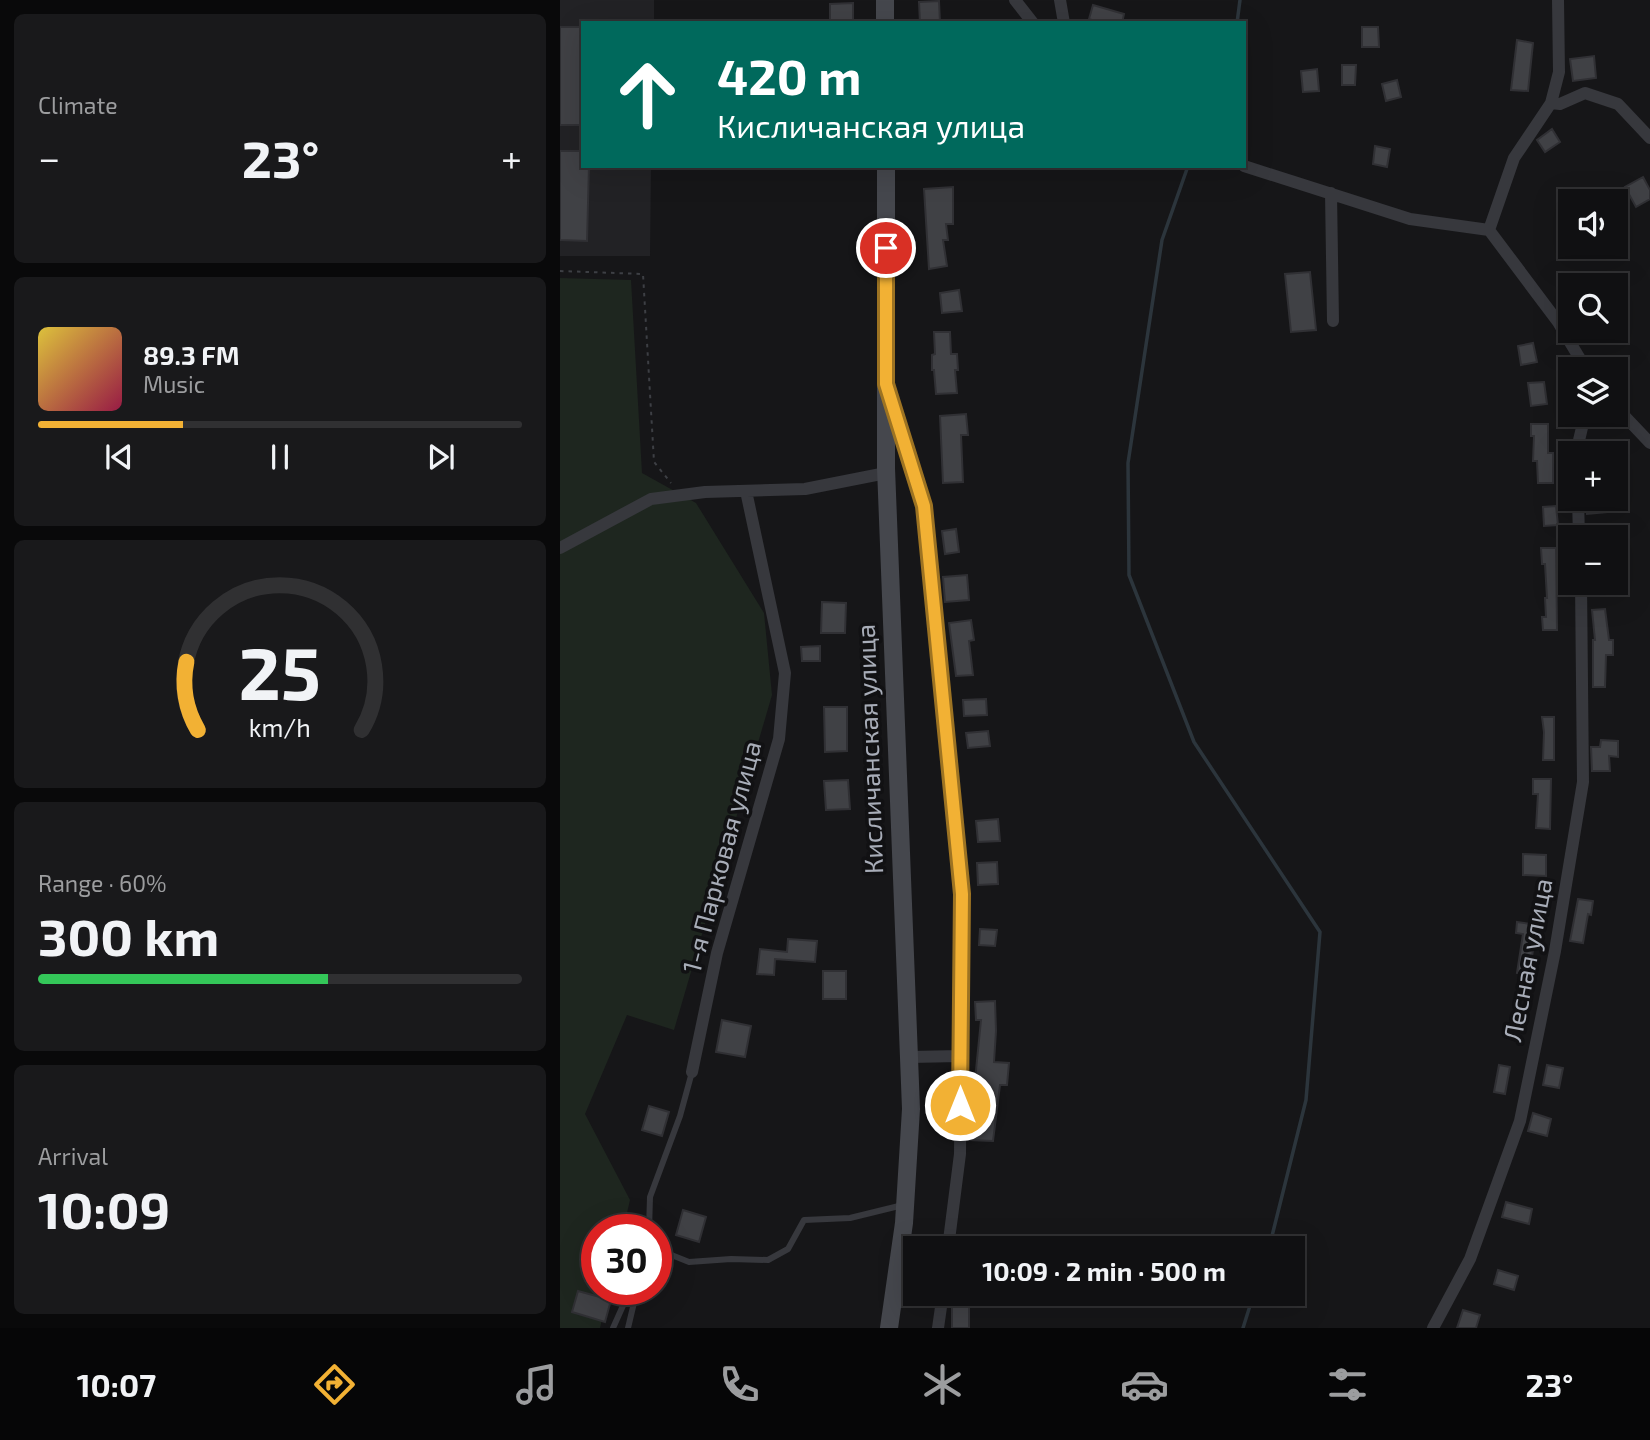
<!DOCTYPE html>
<meta charset="utf-8">
<style>
:root{--surface:#101012;--page:#19191b;--text:#f1f3f6;--muted:#9c9d9f;--line:#303032;--accent:#f2b134}
body{margin:0;font-family:"Exo 2",sans-serif;background:var(--page);color:var(--text);height:100vh;display:flex;flex-direction:column;font-size:26px;white-space:nowrap}
*{box-sizing:border-box;margin:0}
p{font-size:23px;color:var(--muted)}
.icon{flex:none;width:38px;height:38px;fill:none;stroke:currentColor;stroke-width:2;stroke-linecap:round;stroke-linejoin:round}
.map{position:relative;flex:1;overflow:hidden}
.drawer{display:flex;flex-direction:column;gap:14px;padding:14px;background:#09090a;width:560px}
.drawer>*{flex:none}
.banner{position:absolute;left:21px;top:21px;width:665px;height:147px;border-radius:0px;box-shadow:0 7px 28px #0002,0 0 0 2px var(--line);background:#00695c;color:#fff;overflow:hidden}
.fabs{position:absolute;left:998px;top:189px;display:grid;gap:14px}
.fabs a{display:grid;place-items:center;width:70px;height:70px;border-radius:0px;background:var(--surface);box-shadow:0 7px 28px #0002,0 0 0 2px var(--line);font-size:35px}
.speed{position:absolute;left:21px;top:1214px;display:flex;gap:14px;font-size:35px;font-weight:700;text-align:center}
.speed>*{display:grid;place-content:center;width:91px;height:91px;border-radius:50%;background:var(--surface);box-shadow:0 7px 28px #0002,0 0 0 2px var(--line);line-height:1}
.speed .limit{border:10px solid #d22;background:#fff;color:#111}
.pin{position:absolute;display:grid;place-items:center;width:60px;height:60px;color:#fff;margin:-30px;border:4px solid #fff;border-radius:50%;box-shadow:0 2px 7px #0007}
.me{position:absolute;width:77px;margin:-38px;rotate:0deg;stroke-linejoin:round;filter:drop-shadow(0 0 5px #0008)}
.turn{display:flex;align-items:center;gap:24px;height:147px;padding:0 21px;font-size:32px}
.turn .icon{width:91px;height:91px;stroke-width:2.5}
.turn b{display:block;font-size:49px;line-height:60px}
.big{font-size:52px;font-weight:700;line-height:1.1}
.drawer .card{flex:1;display:flex;flex-direction:column;justify-content:center;gap:10px;min-width:0;padding:0 24px;border-radius:10px;background:var(--page)}
.drawer .dial{align-items:center;gap:0}
.dial svg{height:182px;overflow:visible;fill:none;stroke:var(--line);stroke-width:7;stroke-linecap:round;text-anchor:middle}
.dial text{fill:var(--text);stroke:none}
.song{display:flex;align-items:center;gap:21px}
.cover{width:84px;height:84px;border-radius:10px;background:linear-gradient(135deg,hsl(50 70% 55%),hsl(340 70% 35%))}
.played{height:7px;border-radius:4px;background:linear-gradient(90deg,var(--accent) 30%,var(--line) 30%)}
.keys{display:flex;justify-content:space-around;direction:ltr}
.heat{display:flex;justify-content:space-between;align-items:center;font-size:38px;direction:ltr}
.charge{height:10px;border-radius:5px;background:linear-gradient(90deg,#34c759 60%,var(--line) 0)}
.trip{position:absolute;left:343px;top:1236px;width:402px;height:70px;border-radius:0px;background:var(--surface);box-shadow:0 7px 28px #0002,0 0 0 2px var(--line);font-weight:700;line-height:70px;text-align:center}
.menu{display:flex;height:112px;justify-content:space-around;align-items:center;background:#060607;color:var(--muted)}
.menu .icon{width:49px;height:49px}
.menu .selected{color:var(--accent)}
.menu b{font-size:32px;color:var(--text)}
main{display:flex;flex:1;min-height:0}
.map>svg:first-child{display:block}
</style>
<main>
<section class="drawer">
<div class="card"><p>Climate</p>
<div class="heat"><a>−</a><b class="big">23°</b><a>+</a></div>
</div>
<div class="card">
<div class="song"><i class="cover"></i><div><b>89.3 FM</b><p>Music</p></div></div>
<div class="played"></div>
<div class="keys"><svg class="icon" aria-label="previous" viewBox="0 0 24 24"><path d="M18 5L8 12l10 7zM5 5v14"/></svg><svg class="icon" aria-label="pause" viewBox="0 0 24 24"><path d="M8 5v14M16 5v14"/></svg><svg class="icon" aria-label="next" viewBox="0 0 24 24"><path d="M6 5l10 7-10 7zM19 5v14"/></svg></div>
</div>
<div class="card dial"><svg viewBox="0 0 100 80">
<path d="M14 69A42 42 0 1 1 86 69"/>
<path d="M14 69A42 42 0 0 1 9 39" stroke="#f2b134"/>
<text x="50" y="56" font-size="32" font-weight="700">25</text>
<text x="50" y="72" font-size="11">km/h</text>
</svg></div>
<div class="card"><p>Range · 60%</p><b class="big">300 km</b><div class="charge"></div></div>
<div class="card"><p>Arrival</p><b class="big">10:09</b></div>
</section>
<div class="map">
<svg width="1090" height="1328" viewBox="0 0 1090 1328">
<rect width="100%" height="100%" fill="#161618"/>
<!-- built -->
<path fill="#222225" d="M0,0H94V23H23V166H91L90,256H0Z"/>
<!-- green -->
<path fill="#1e261f" d="M0,278L71,280L82,473L136,503L204,613L212,695L114,1030L67,1015L25,1114L70,1200L63,1230H37V1290H49L40,1328H0Z"/>
<g fill="none" stroke-linecap="round" stroke-linejoin="round">
<!-- stream -->
<path stroke="#2c353c" stroke-width="3.5" d="M677,23L680,0
M628,166L602,240L568,463L569,575L634,742L760,932L746,1100L709,1248
M683,1328L694,1293"/>
</g>
<!-- building -->
<path fill="#404145" stroke="#303034" stroke-width="2" d="M379,1L380,23H360L359,2Z
M293,3V23H270V4Z
M533,5L564,14L562,23H541L529,19Z
M0,27H20V125H0Z
M802,27H818L819,47H802Z
M957,40L973,43L968,91L951,90Z
M1034,56L1036,78L1013,81L1010,59Z
M782,65H796L795,85H782Z
M757,69L759,91L743,92L741,71Z
M837,80L841,97L826,101L822,84Z
M992,129L1000,142L985,152L977,140Z
M815,146L830,149L827,167L813,164Z
M0,151H23V166H29L27,241L0,240Z
M1083,177L1090,190V199L1076,207L1065,187Z
M393,187V224H386L388,240H383L387,266L369,269L364,189Z
M750,272L756,330L731,332L725,274Z
M399,290L402,311L382,313L380,293Z
M374,332H390L391,354H397L398,370H395L397,393L376,394L374,370H372V355L375,354Z
M973,343L977,362L961,365L958,346Z
M984,382L987,404L971,406L968,383Z
M406,414L408,435H401L403,482L383,483L380,416Z
M971,424H988V453H993V483H978L977,461H973L974,436H971Z
M1027,499H1047V512L1027,514Z
M996,506L998,525L984,526L983,507Z
M396,529L399,552L385,554L382,531Z
M981,548H996L997,630H983L982,617H986L985,598H987L985,564H982Z
M407,575L409,600L385,602L383,577Z
M262,602L286,603L285,633H261Z
M1045,609L1049,640H1053V655H1046L1045,687H1033V640H1035L1032,610Z
M411,620L414,640L409,641L413,675L396,676L389,623Z
M260,646V661H242L241,647Z
M426,699L427,715L404,716L403,700Z
M264,707H287V751L265,752Z
M982,717H994V760H983L984,732Z
M428,731L430,746L408,748L406,733Z
M1041,740L1058,741V757L1049,756L1050,771H1032L1031,747H1040Z
M973,779H991L990,829L976,828L978,794H973Z
M288,780L290,809L266,810L264,781Z
M438,819L440,841L418,842L416,821Z
M963,854L986,855V876L963,875Z
M437,862L438,884L418,885L417,863Z
M1018,899L1033,901L1031,915L1028,914L1023,943L1010,941Z
M957,922L977,925L969,975L957,973L963,934L956,933Z
M420,929L437,930L435,946L419,945Z
M228,939L257,941L255,962L215,959L214,975L197,974L200,949L227,952Z
M263,971H286V999H263Z
M435,1001L436,1031L434,1062L449,1063L447,1085H440L433,1141L409,1140L421,1020H416L415,1002Z
M162,1020L191,1026L185,1057L156,1052Z
M939,1065L950,1067L945,1094L934,1092Z
M987,1065L1003,1068L999,1088L983,1085Z
M89,1106L109,1112L102,1136L82,1130Z
M973,1113L991,1119L987,1136L968,1131Z
M946,1202L972,1209L969,1224L942,1217Z
M123,1210L146,1217L139,1242L116,1235Z
M938,1270L958,1276L954,1290L934,1284Z
M18,1291L51,1300L45,1322L12,1312Z
M392,1293H409V1328H392Z
M903,1310L920,1315L916,1328H897Z"/>
<g fill="none" stroke-linecap="round" stroke-linejoin="round">
<!-- path -->
<path stroke="#3d3f44" stroke-width="2" stroke-dasharray="3.5 5" stroke-linecap="butt" d="M0,271L83,274L94,462L111,483"/>
<!-- lane -->
<path stroke="#37383d" stroke-width="6" d="M89,1230L90,1197L120,1116L132,1072
M96,1252L99,1250L129,1262L171,1259L208,1260L228,1249L244,1220L290,1218L343,1205
M53,1328L70,1290
M68,1328L77,1290"/>
<!-- street -->
<path stroke="#37383d" stroke-width="12" d="M455,0L473,23
M500,0L504,23
M998,0L999,72L991,103L1000,104L1025,93L1058,104L1090,138
M684,166L850,219L929,230L998,322L1026,369
M771,193L773,321
M929,230L954,158L991,103
M330,398L364,506L402,894L400,1154L388,1248
M1055,406L1090,443
M1016,453L1025,415
M1018,499L1019,537
M0,548L91,499L145,492L245,489L326,473
M349,1057L401,1056
M132,1072L157,953L219,739L225,673L186,491
M378,1328L383,1293
M873,1328L910,1259L960,1121L995,951L1023,782L1021,583"/>
<!-- secondary -->
<path stroke="#45474d" stroke-width="18" d="M325,0V23
M326,166V468L351,1109L344,1223L329,1328"/>
</g>
<g fill="none" stroke-linecap="round" stroke-linejoin="round">
<!-- route casing -->
<g stroke="#9d7322" stroke-width="18">
<path id="route" d="M326,248V384L364,506L402,894L400,1105"/>
</g>
<!-- route -->
<use href="#route" stroke="#f2b134" stroke-width="12"/>
</g>
<g text-anchor="middle" stroke-width="7" stroke-linejoin="round" paint-order="stroke">
<!-- street labels -->
<g font-size="26" fill="#a8adb8" stroke="#111113">
<text transform="translate(310 749) rotate(-92)" y="9">Кисличанская улица</text>
<text transform="translate(162 857) rotate(-75)" y="9">1-я Парковая улица</text>
<text transform="translate(968 960) rotate(-79)" y="9">Лесная улица</text>
</g>
</g>
</svg>
<div class="fabs">
<a><svg class="icon" aria-label="sound" viewBox="0 0 24 24"><path d="M4 9h4l5-4v14l-5-4H4zM17 9q2 3 0 6"/></svg></a>
<a><svg class="icon" aria-label="search" viewBox="0 0 24 24"><circle cx="10" cy="10" r="6"/><path d="M15 15l6 6"/></svg></a>
<a><svg class="icon" aria-label="layers" viewBox="0 0 24 24"><path d="M12 4l9 5-9 5-9-5zM3 14l9 5 9-5"/></svg></a>
<a>+</a>
<a>−</a>
</div>
<div class="speed"><div class="limit">30</div></div>
<div class="pin" style="left:326px;top:248px;background:#d93025"><svg class="icon" aria-label="arrive" viewBox="0 0 24 24"><path d="M6 21V4h12l-3 4 3 4H6"/></svg></div>
<svg class="me" style="left:400px;top:1105px" viewBox="-20 -20 40 40"><circle r="17" fill="#f2b134" stroke="#fff" stroke-width="3"/><path d="M0-11L8 9 0 5-8 9z" fill="#fff"/></svg>
<div class="trip">10:09 · 2 min · 500 m</div>
<div class="banner">
<div class="turn"><svg class="icon" aria-label="ahead" viewBox="0 0 24 24"><path d="M12 20V5M6 11l6-6 6 6"/></svg><div><b>420 m</b>Кисличанская улица</div></div>
</div>
</div>
</main>
<nav class="menu">
<b>10:07</b>
<svg class="icon selected" aria-label="directions" viewBox="0 0 24 24"><path d="M12 3l9 9-9 9-9-9zM9 14v-3h6M13 9l2 2-2 2"/></svg>
<svg class="icon" aria-label="music" viewBox="0 0 24 24"><path d="M9 18V5l10-2v13"/><circle cx="6" cy="18" r="3"/><circle cx="16" cy="16" r="3"/></svg>
<svg class="icon" aria-label="phone" viewBox="0 0 24 24"><path d="M5 4h4l2 5-3 2q2 4 5 5l2-3 5 2v4C11 20 4 13 5 4z"/></svg>
<svg class="icon" aria-label="climate" viewBox="0 0 24 24"><path d="M12 3v18M4 7l16 10M4 17L20 7"/></svg>
<svg class="icon" aria-label="car" viewBox="0 0 24 24"><path d="M5 17H2v-5l4-1 3-4h7l3 4 3 1v5h-3M9 17h6M6 11h13"/><circle cx="7" cy="17" r="2"/><circle cx="17" cy="17" r="2"/></svg>
<svg class="icon" aria-label="filters" viewBox="0 0 24 24"><path d="M4 7h16M4 17h16"/><circle cx="9" cy="7" r="2"/><circle cx="15" cy="17" r="2"/></svg>
<b>23°</b>
</nav>
